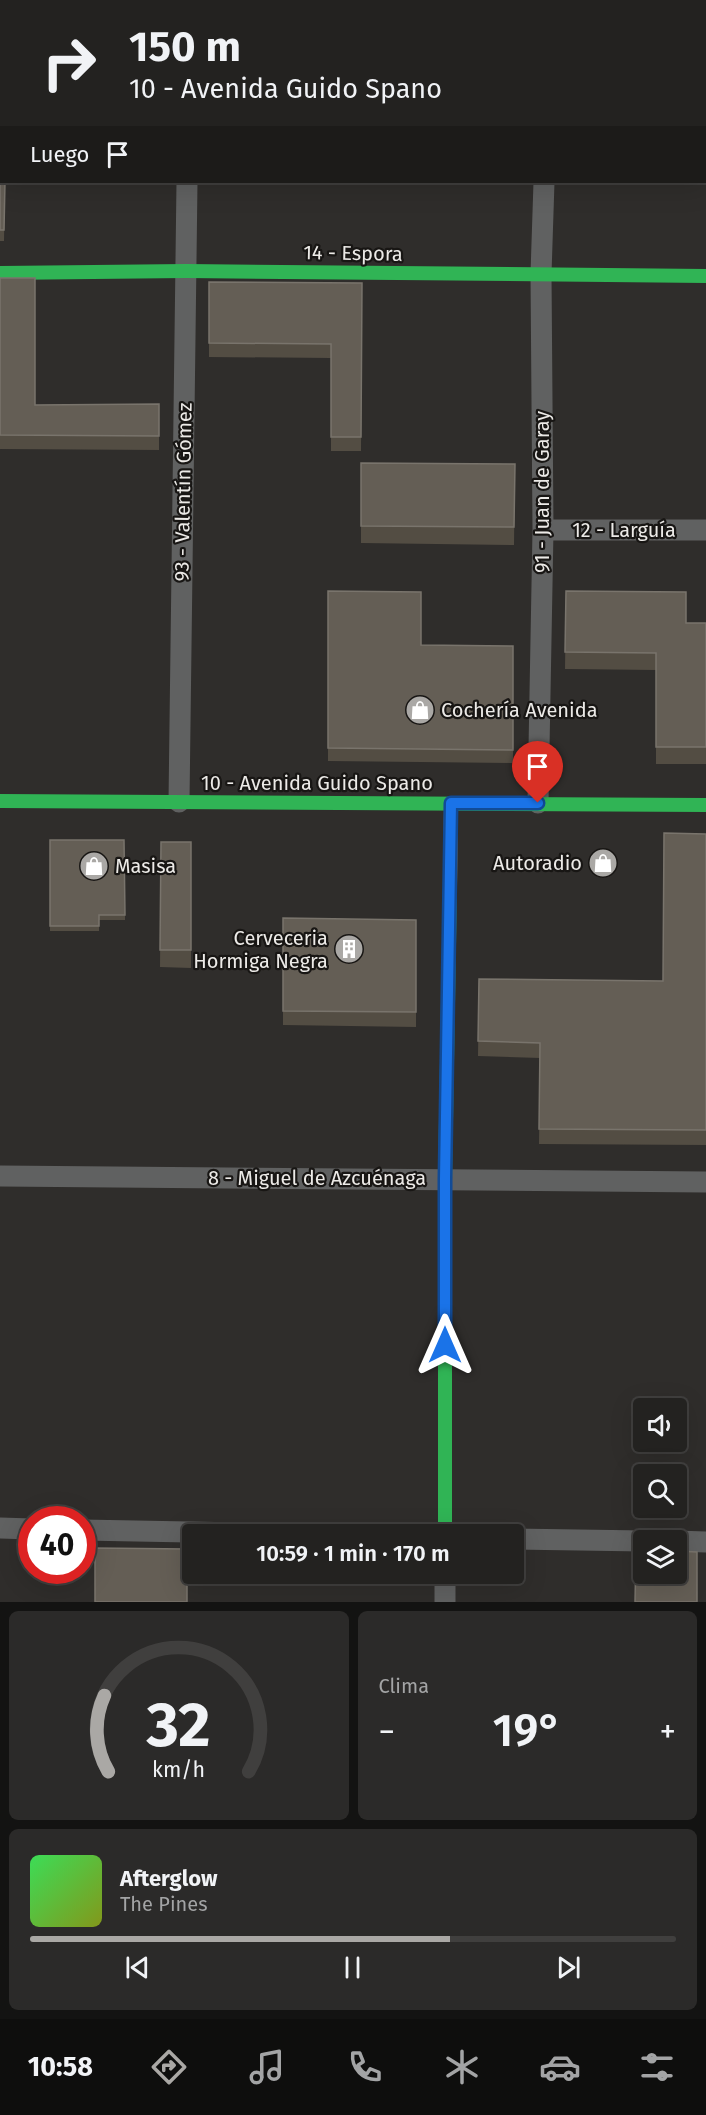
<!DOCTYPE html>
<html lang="es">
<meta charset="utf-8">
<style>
:root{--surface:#232220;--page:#2b2a29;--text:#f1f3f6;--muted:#a3a4a5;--line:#403f3e;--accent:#aaa8a5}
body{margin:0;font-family:"Fira Sans",sans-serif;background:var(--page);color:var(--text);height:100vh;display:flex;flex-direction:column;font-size:22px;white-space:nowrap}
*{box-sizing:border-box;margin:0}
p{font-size:20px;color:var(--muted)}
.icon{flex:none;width:33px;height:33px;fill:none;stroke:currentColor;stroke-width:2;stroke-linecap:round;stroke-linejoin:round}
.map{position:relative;height:1602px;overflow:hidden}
.details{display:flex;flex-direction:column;gap:9px;padding:9px;background:#131312;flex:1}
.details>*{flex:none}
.top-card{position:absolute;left:0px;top:0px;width:706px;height:183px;box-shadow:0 6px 24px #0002,0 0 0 2px var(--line);background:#232220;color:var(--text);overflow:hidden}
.controls{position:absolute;left:633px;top:1398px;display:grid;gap:12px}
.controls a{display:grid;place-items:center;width:54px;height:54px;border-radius:6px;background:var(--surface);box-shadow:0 6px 24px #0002,0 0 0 2px var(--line);font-size:30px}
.speed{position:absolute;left:18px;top:1506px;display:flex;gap:12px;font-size:30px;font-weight:700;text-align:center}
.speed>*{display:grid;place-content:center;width:78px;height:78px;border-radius:50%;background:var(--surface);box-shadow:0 6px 24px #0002,0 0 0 2px var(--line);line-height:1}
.speed .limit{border:9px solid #d22;background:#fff;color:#111}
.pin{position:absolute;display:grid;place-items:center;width:51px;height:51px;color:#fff;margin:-62px -26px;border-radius:50% 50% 50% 0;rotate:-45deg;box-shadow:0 0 6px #0007}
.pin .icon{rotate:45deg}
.me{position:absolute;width:66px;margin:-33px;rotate:0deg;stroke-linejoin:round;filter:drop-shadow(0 0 4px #0008)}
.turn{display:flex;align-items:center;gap:21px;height:126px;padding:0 30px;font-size:27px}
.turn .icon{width:78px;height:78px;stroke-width:2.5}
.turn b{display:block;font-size:42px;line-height:51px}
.then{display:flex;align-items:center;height:57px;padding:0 30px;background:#0003;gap:12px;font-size:22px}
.big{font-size:45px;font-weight:600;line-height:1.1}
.details .widget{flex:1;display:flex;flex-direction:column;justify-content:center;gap:9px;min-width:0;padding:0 21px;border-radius:9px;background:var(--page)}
.details .dial{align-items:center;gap:0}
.dial svg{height:156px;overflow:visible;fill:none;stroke:var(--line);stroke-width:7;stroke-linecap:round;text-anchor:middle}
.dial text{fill:var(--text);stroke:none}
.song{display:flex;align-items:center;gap:18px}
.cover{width:72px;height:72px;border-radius:9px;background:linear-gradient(135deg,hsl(130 70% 55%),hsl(70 70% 35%))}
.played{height:6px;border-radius:3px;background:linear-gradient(90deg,var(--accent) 65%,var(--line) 65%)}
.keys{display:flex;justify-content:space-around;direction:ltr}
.heat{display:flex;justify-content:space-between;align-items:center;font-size:33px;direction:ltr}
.details .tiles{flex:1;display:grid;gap:9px;grid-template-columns:1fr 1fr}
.widget:last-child{grid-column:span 2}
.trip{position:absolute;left:182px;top:1524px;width:342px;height:60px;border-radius:6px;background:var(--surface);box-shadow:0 6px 24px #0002,0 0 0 2px var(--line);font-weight:600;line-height:60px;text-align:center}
.tabs{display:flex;height:96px;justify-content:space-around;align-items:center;background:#0e0e0d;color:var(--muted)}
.tabs .icon{width:42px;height:42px}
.tabs .active{color:var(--accent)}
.tabs b{font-size:27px;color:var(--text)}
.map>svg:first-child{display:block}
</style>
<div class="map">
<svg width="706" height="1602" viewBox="0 0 706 1602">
<rect width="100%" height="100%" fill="#2f2d2b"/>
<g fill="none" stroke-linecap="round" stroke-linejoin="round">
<!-- street -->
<path stroke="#606161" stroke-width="21" d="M188,2V0
M548,2V0
M705,29H706
M543,530H706
M179,802L187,182
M538,803L543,530L541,274L544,182
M0,1176L706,1182
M0,1528L32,1529
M82,1530L301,1534
M513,1539L644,1541
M676,1541L706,1542
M445,1602V1574"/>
<!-- fast -->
<path stroke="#30b455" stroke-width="14" d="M0,273L186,271L706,276
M0,801L706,805
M445,1534V1179L450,887"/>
<!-- slow -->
<path stroke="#ff9f0a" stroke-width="14" d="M450,887L451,803"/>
</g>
<!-- wall -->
<path fill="#534d43" d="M0,43L5,182L4,241H0Z
M0,278L35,405L159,404V450L0,449Z
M209,282L362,283L361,451H331V358L209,357Z
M361,463L515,464L514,545L361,543Z
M328,591L421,645L513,646V763L328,761Z
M566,591L686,623H706V764H656V670L565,669Z
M706,834V1145L539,1144L540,1058L478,1056L479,979L663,981Z
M50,840L125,915V920H99V931H50Z
M161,842H191V968L160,967Z
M283,918L416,920V1027L283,1025Z"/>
<!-- building -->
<path fill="#645e55" stroke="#79746c" stroke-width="1.5" d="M6,0H160V2H6Z
M210,0H365V2H210Z
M0,43L2,44V182H5L4,230H0Z
M0,278H35V405L159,404V436L0,435Z
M209,282L362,283L361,437H331V344L209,343Z
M361,463L515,464L514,527L361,526Z
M328,591L421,592V645L513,646V750L328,748Z
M566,591L686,592V623H706V747H656V653L565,652Z
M664,833L706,834V1130L539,1129L540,1043L478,1041L479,979L663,981Z
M50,840H124L125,915H99V926H50Z
M161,842H191V950H160Z
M283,918L416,920V1012L283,1011Z
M95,1548L187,1549V1602H95Z
M636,1551H644V1574H676V1551L697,1552V1602H635Z"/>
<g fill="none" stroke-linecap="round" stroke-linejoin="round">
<!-- route casing -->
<g stroke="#114b97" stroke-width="15">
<path id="route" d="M445,1345V1179L451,803H538"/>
</g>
<!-- route -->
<use href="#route" stroke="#1a73e8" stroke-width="10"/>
</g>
<!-- icons -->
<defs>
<g id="shop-disc" transform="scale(1.5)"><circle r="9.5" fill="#aaa8a5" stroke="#181614"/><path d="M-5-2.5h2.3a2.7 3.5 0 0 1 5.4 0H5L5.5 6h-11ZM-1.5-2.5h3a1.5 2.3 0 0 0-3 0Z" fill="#fff"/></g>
<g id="building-disc" transform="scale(1.5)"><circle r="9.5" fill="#aaa8a5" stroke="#181614"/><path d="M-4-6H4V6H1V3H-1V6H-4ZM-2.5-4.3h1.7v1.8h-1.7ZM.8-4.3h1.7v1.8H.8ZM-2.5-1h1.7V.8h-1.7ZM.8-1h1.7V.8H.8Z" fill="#fff"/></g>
</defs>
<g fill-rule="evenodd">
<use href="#shop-disc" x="420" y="710"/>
<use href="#shop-disc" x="603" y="863"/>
<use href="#shop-disc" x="94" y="866"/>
<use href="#building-disc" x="349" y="949"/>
</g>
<g text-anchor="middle" stroke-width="4.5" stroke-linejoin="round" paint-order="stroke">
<!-- street labels -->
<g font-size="20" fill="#eceae7" stroke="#181614">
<text transform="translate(353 253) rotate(1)" y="7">14 - Espora</text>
<text transform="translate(183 492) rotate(-89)" y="7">93 - Valentín Gómez</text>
<text transform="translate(542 492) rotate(-90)" y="7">91 - Juan de Garay</text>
<text x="624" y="537">12 - Larguía</text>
<text x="317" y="790">10 - Avenida Guido Spano</text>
<text x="317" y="1185">8 - Miguel de Azcuénaga</text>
</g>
<!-- poi labels -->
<g font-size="20" fill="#eceae7" stroke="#181614" text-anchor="start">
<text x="441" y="717">Cochería Avenida</text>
<text x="582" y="870" text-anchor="end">Autoradio</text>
<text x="115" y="873">Masisa</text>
<text x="328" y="945" text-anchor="end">Cerveceria<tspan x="328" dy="23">Hormiga Negra</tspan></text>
</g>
</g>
</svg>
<div class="controls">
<a><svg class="icon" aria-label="sound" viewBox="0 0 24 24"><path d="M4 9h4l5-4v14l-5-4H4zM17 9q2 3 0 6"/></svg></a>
<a><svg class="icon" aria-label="search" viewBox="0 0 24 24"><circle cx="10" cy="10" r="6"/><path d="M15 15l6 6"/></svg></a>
<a><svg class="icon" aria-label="layers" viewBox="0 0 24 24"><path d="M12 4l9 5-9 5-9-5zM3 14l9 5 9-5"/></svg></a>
</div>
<div class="speed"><div class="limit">40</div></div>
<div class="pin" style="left:538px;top:803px;background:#d93025"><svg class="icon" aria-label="arrive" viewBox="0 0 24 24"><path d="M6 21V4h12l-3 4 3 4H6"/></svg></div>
<svg class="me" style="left:445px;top:1345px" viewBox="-20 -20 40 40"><path d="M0-17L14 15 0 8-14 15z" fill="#1a73e8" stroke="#fff" stroke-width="4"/></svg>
<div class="trip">10:59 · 1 min · 170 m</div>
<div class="top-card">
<div class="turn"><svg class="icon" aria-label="right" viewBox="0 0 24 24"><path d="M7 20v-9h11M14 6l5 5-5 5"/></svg><div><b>150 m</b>10 - Avenida Guido Spano</div></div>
<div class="then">Luego<svg class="icon" aria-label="arrive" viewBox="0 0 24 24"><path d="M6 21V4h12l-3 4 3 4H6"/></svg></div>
</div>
</div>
<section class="details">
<div class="tiles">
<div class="widget dial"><svg viewBox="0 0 100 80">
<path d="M14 69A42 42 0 1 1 86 69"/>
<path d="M14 69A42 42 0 0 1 12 30" stroke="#aaa8a5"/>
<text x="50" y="56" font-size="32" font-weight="700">32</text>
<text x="50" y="72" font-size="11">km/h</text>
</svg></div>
<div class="widget"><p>Clima</p>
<div class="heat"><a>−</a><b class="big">19°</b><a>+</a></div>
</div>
<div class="widget">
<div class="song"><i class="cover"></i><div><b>Afterglow</b><p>The Pines</p></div></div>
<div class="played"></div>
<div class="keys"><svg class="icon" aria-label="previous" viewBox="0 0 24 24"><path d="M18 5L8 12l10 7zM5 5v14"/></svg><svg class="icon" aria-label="pause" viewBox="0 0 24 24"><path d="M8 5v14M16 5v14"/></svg><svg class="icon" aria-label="next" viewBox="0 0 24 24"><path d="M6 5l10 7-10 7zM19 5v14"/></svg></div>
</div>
</div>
</section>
<nav class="tabs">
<b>10:58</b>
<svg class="icon active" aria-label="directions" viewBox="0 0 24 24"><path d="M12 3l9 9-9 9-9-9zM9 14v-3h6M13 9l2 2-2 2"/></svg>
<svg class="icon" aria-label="music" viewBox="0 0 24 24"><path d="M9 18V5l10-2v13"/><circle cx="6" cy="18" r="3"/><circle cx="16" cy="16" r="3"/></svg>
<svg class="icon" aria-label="phone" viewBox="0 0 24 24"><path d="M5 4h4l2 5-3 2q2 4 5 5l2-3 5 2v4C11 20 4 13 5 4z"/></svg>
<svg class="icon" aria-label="climate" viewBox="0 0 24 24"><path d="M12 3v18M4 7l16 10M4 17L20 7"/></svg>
<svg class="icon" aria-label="car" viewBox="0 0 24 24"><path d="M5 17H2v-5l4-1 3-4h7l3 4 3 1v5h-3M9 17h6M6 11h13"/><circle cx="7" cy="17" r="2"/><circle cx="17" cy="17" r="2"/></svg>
<svg class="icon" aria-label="filters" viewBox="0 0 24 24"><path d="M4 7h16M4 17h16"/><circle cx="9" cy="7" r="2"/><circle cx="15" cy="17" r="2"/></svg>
</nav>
